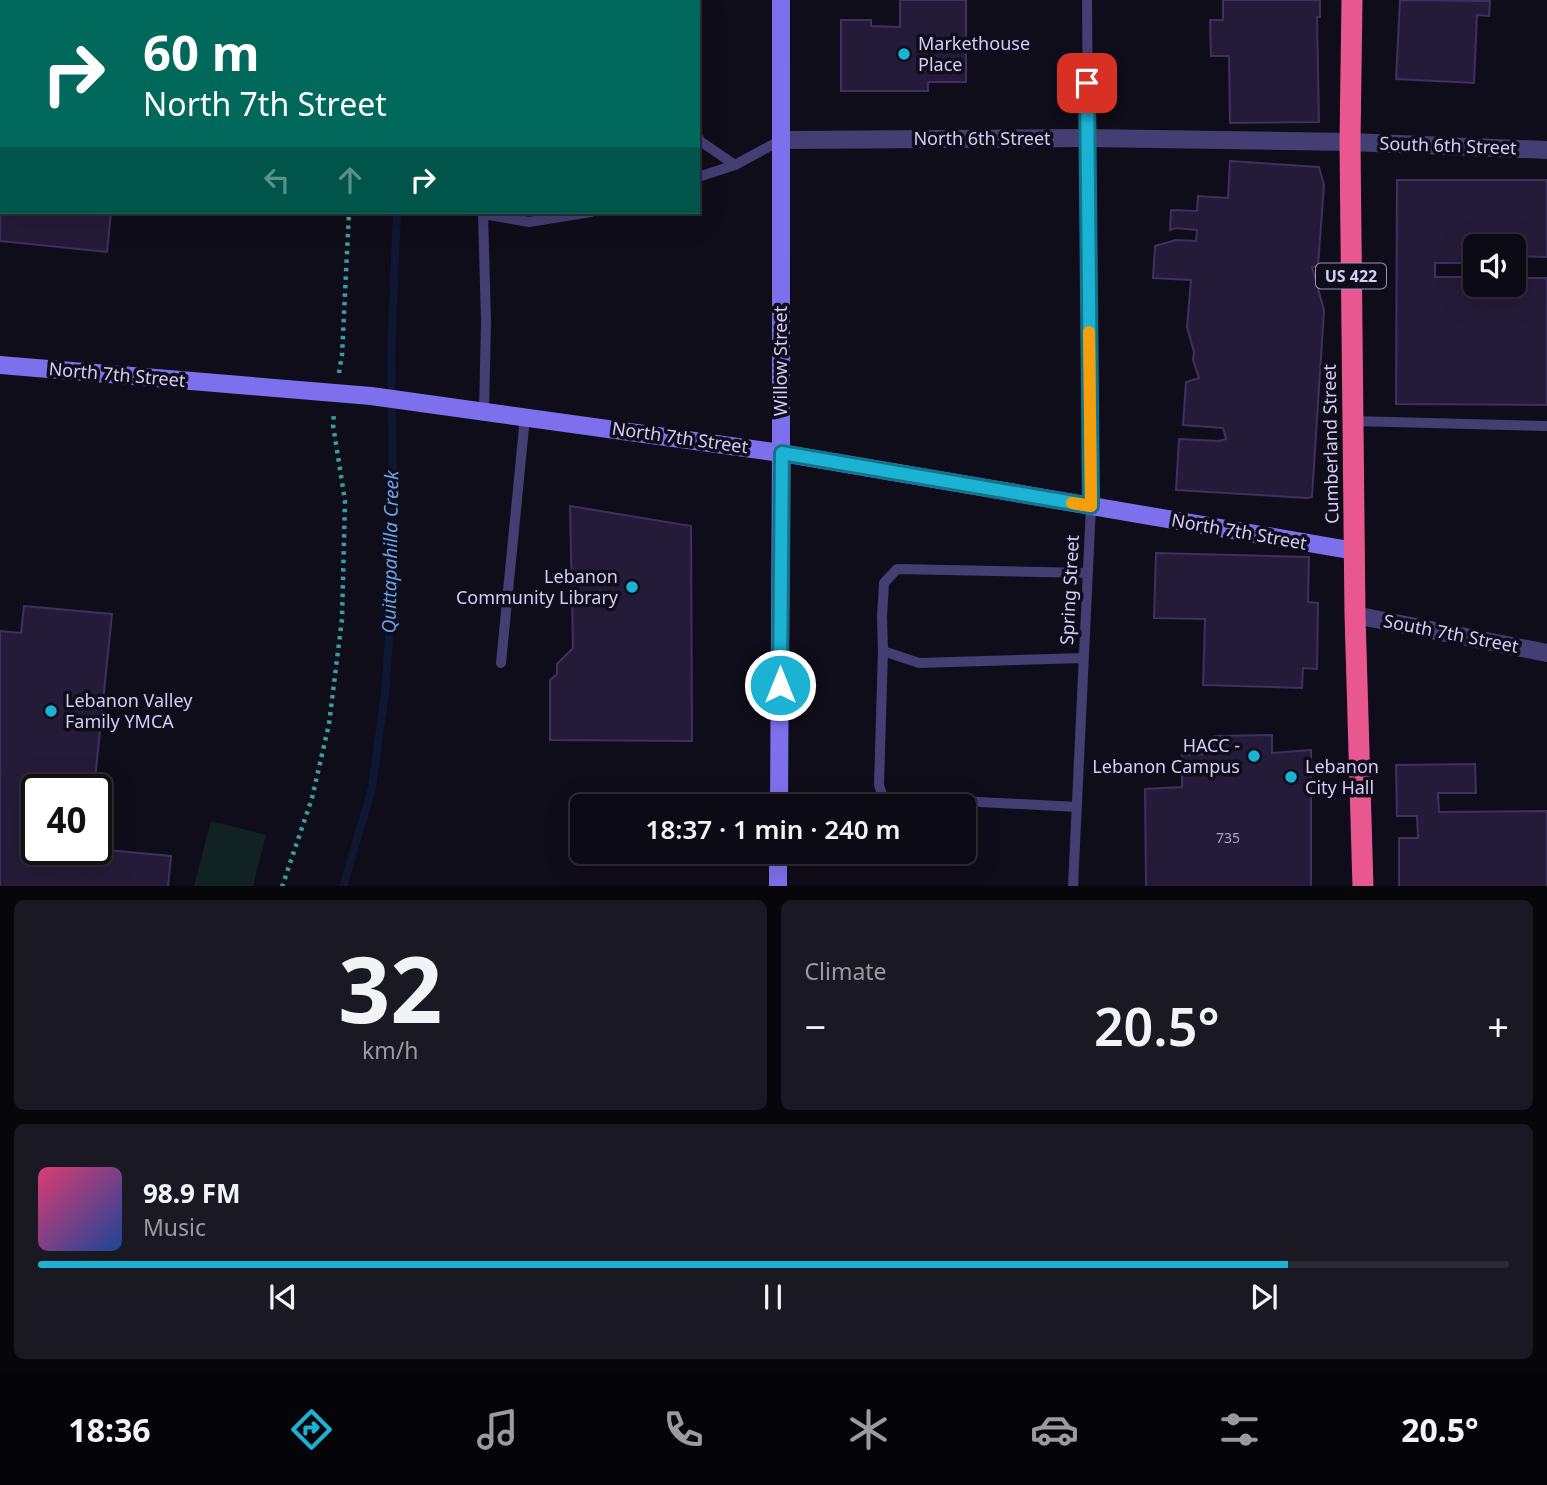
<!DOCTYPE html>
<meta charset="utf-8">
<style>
:root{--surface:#0c0a14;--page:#1a1822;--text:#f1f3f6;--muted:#9a9aa0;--line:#2c2b34;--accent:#1cb2d4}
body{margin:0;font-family:"Noto Sans",sans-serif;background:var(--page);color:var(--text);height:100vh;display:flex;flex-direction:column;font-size:26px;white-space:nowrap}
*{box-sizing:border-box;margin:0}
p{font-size:23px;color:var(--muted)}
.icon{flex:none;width:38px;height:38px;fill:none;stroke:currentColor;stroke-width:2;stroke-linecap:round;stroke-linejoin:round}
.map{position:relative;height:886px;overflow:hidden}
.sheet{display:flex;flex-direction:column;gap:14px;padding:14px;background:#07060b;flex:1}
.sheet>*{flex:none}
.guide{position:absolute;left:0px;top:0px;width:700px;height:214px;box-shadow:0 7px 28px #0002,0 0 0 2px var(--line);background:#00695c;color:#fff;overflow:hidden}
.fabs{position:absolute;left:1463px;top:234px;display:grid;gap:14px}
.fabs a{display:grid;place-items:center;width:63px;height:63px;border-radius:10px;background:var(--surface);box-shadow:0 7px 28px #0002,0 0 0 2px var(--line);font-size:35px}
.speed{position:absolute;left:21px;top:774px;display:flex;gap:14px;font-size:35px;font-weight:700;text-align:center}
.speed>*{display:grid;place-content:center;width:91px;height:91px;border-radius:50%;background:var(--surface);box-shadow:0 7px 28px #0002,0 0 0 2px var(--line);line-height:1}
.speed .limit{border:4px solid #111;border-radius:10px;background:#fff;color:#111}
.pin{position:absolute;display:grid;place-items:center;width:60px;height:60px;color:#fff;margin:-30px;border-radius:14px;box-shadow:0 4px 10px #0006}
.me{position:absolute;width:77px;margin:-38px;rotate:0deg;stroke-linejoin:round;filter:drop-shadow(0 0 5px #0008)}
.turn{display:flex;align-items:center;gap:24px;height:147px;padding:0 28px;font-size:32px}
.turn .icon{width:91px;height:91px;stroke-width:2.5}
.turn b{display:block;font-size:49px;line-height:60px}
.lanes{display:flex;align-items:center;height:66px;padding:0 28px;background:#0003;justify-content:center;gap:35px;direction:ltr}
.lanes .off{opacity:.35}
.big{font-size:52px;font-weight:600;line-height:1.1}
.sheet .widget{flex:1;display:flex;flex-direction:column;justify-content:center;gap:10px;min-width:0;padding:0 24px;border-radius:10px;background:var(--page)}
.sheet .dial{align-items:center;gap:0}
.dial b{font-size:91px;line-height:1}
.song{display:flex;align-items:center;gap:21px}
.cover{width:84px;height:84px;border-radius:10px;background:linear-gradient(135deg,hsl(340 70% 55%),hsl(220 70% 35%))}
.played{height:7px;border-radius:4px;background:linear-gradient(90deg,var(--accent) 85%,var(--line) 85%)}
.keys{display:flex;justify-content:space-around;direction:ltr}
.heat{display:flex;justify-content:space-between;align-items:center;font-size:38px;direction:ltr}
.sheet .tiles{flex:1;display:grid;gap:14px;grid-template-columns:1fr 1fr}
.widget:last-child{grid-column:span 2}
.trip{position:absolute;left:570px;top:794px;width:406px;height:70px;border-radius:10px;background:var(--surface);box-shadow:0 7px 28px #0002,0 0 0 2px var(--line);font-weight:600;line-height:70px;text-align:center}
.dock{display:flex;height:112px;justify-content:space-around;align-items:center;background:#050408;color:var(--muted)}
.dock .icon{width:49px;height:49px}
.dock .selected{color:var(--accent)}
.dock b{font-size:32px;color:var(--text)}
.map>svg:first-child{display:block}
</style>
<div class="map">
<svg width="1547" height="887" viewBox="0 0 1547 887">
<rect width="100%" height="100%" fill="#100d1a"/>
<!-- green -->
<path fill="#112223" d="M211,821L266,835L253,886H194Z"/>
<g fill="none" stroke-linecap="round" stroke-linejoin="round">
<!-- stream -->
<path stroke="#0e1832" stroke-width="8" d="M403,2V0
M343,887L372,788L386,685L394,552L391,354L397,212"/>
</g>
<!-- building -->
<path fill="#241b38" stroke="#3e3061" stroke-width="2" d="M513,0H612V2H513Z
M900,0H966V82H928V91H841V20H871V26L900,27Z
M1223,0H1320V17H1317L1319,122L1230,123L1229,56H1211L1210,20H1223Z
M1400,0L1490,1L1489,16L1477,15L1474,83L1396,79Z
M0,39L2,40V212H111L107,252L0,241Z
M1230,161L1319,167L1324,185L1318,266L1312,267L1324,310L1312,497L1307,498L1176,490L1179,439L1219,441L1226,439L1223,428L1183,425L1186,382L1199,378L1193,360L1194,352L1187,327L1191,280L1153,278L1155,246L1176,240L1196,241L1197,230L1176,228L1170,230L1171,210L1197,211L1198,196L1228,198Z
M1397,180H1547V257L1514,256V247H1475V263H1435V277H1475V285H1514V278H1547V405L1396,404Z
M570,506L691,526L692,741L550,740V680L557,674V664L573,648Z
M1156,553L1309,557L1308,602L1318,603L1317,669L1303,668L1302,688L1203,685L1205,619L1154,618Z
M24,606L112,614L94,789H37V849H96L171,856L168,887H0V631L21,633Z
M1272,735V753L1311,750V887H1146L1145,789L1182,787V755L1212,754L1214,736Z
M1475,764L1476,793H1438L1439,812L1547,811V887H1399V838H1418L1417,816H1397L1396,765Z"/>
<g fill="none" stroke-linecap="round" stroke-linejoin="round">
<!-- path -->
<path stroke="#3b9b9e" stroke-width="4.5" stroke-dasharray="3.5 5" stroke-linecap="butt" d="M341,0V2
M339,373L342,355L349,212
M282,887L312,798L329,724L342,619L345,501L333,425L334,413"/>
<!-- lane -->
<path stroke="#443e73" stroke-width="10" d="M74,0V2
M684,0V2
M142,2V0
M467,2V0
M698,137L700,141L735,165
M698,177L735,165L781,140
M481,212L483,214L529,222L591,212
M483,214L486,322L484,411
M1353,421L1547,426
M883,651L879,785L883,797
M1084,658L919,663L883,651L882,617L884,583L897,569L1088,573
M501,663L525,417
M779,798L883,797L1077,807
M1073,887L1091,506L1087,0"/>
<!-- street -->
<path stroke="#443e73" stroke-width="18" d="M781,140L1088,138L1350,142L1547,150
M1355,615L1547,653"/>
<!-- secondary -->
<path stroke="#7e70ec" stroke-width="18" d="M0,365L371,396L781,453L1355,551
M779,807L781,453V0
M778,887V852"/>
<!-- highway -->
<path stroke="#e95790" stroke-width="21" d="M1352,0L1350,142L1355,615L1363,887"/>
</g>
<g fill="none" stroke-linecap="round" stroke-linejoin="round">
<!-- route casing -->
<g stroke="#12748a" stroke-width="18">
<path id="route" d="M780,685L782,453L1091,506L1087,83"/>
</g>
<!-- route -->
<use href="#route" stroke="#1cb2d4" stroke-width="12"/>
<!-- slow -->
<path stroke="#f59e0b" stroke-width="12" d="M1072,503L1091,506L1089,332"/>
</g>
<!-- markers -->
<g fill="#1cb2d4" stroke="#100d1a" stroke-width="2.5">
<circle cx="904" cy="54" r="7"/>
<circle cx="632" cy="587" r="7"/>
<circle cx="51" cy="711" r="7"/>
<circle cx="1254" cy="756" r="7"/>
<circle cx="1291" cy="777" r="7"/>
</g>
<g text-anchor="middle" stroke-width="7" stroke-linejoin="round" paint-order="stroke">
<!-- number labels -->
<g font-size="14" fill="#a9a0c8">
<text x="1228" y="843">735</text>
</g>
<!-- shield labels -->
<rect fill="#100d1a" stroke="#9a93b5" stroke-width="2" x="1316" y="263.5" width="70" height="25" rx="5"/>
<g font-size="16" font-weight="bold" fill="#d5ccf8">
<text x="1351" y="282">US 422</text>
</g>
<!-- poi labels -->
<g font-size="18" fill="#d5ccf8" stroke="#100d1a" text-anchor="start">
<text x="918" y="50">Markethouse<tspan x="918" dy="21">Place</tspan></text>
<text x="618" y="583" text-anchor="end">Lebanon<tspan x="618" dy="21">Community Library</tspan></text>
<text x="65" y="707">Lebanon Valley<tspan x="65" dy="21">Family YMCA</tspan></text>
<text x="1240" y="752" text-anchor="end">HACC -<tspan x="1240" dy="21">Lebanon Campus</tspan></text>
<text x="1305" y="773">Lebanon<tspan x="1305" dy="21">City Hall</tspan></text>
</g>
<!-- street labels -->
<g font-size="18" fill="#d5ccf8" stroke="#100d1a">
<text x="982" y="145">North 6th Street</text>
<text transform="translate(1448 146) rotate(2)" y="6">South 6th Street</text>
<text transform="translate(781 361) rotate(-90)" y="6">Willow Street</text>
<text transform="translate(117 375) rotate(5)" y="6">North 7th Street</text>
<text transform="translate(680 438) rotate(8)" y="6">North 7th Street</text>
<text transform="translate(1331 444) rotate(-91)" y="6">Cumberland Street</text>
<text transform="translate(1239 532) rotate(10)" y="6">North 7th Street</text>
<text transform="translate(1070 590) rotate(-87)" y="6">Spring Street</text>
<text transform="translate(1451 634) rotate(11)" y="6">South 7th Street</text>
</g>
<!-- water labels -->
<g font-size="19" font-style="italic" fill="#68a3eb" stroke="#100d1a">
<text transform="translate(390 552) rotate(-89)" y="7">Quittapahilla Creek</text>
</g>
</g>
</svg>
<div class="fabs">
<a><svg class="icon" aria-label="sound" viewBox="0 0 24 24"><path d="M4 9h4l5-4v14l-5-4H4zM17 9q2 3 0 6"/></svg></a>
</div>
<div class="speed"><div class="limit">40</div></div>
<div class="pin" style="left:1087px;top:83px;background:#d93025"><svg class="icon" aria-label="arrive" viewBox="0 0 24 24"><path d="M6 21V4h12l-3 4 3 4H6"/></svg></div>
<svg class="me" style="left:780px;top:685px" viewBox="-20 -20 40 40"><circle r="17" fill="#1cb2d4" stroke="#fff" stroke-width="3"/><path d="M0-11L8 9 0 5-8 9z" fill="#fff"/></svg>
<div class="trip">18:37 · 1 min · 240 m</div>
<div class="guide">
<div class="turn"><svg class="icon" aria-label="right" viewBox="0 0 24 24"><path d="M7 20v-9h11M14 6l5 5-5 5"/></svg><div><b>60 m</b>North 7th Street</div></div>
<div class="lanes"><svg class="icon off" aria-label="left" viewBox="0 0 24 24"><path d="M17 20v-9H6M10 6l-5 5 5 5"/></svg><svg class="icon off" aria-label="ahead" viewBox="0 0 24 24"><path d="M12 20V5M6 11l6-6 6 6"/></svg><svg class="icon" aria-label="right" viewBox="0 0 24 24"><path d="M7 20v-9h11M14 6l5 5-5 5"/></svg></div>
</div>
</div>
<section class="sheet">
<div class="tiles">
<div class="widget dial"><b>32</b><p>km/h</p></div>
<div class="widget"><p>Climate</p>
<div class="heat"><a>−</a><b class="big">20.5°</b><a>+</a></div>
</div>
<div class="widget">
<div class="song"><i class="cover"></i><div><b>98.9 FM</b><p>Music</p></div></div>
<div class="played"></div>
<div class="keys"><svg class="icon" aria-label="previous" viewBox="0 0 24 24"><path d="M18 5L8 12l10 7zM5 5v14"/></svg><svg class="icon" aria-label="pause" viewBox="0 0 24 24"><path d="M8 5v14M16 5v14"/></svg><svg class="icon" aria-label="next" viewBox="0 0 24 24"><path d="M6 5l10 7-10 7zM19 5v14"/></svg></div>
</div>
</div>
</section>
<nav class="dock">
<b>18:36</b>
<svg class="icon selected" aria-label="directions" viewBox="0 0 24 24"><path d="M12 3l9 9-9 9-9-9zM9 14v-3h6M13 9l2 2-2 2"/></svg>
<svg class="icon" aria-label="music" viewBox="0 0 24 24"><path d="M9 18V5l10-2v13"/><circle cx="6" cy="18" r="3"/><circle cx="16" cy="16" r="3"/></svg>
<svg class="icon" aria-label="phone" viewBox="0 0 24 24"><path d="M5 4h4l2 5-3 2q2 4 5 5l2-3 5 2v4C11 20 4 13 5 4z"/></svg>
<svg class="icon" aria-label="climate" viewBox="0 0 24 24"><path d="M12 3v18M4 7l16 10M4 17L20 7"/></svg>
<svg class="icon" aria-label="car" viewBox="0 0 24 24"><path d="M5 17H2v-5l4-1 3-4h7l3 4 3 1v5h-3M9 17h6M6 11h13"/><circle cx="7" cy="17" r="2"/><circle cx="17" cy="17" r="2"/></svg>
<svg class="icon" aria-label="filters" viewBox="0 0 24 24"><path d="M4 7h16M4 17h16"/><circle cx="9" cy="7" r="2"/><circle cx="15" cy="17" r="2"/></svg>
<b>20.5°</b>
</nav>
